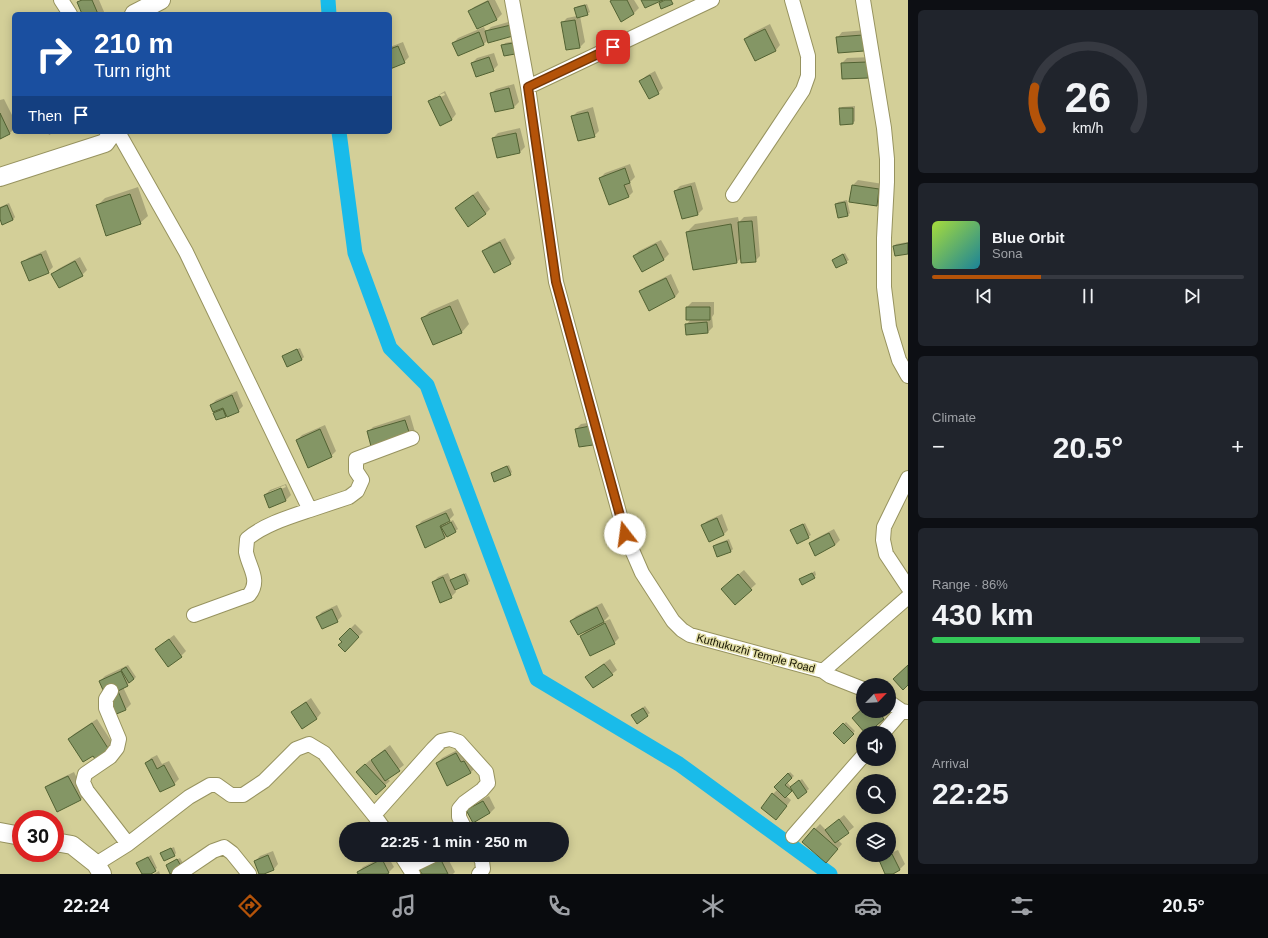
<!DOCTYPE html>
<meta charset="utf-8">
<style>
:root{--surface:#171b24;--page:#20242c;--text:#f1f3f6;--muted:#9ea1a6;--line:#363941;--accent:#b45309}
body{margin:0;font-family:Helvetica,sans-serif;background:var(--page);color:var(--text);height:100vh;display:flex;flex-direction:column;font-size:15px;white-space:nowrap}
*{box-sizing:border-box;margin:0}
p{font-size:13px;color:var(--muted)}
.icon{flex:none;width:22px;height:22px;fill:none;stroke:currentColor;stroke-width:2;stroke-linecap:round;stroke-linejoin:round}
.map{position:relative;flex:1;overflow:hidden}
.details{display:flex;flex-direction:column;gap:10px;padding:10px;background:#0d0f14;width:360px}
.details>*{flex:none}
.hud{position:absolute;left:12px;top:12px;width:380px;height:122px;border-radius:6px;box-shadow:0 2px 10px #0003;background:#1a4fa0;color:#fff;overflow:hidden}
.needle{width:26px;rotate:65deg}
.controls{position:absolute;left:856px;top:678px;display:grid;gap:8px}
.controls a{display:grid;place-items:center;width:40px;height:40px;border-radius:50%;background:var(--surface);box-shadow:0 2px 10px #0003;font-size:20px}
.speed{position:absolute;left:12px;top:810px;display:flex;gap:8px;font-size:20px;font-weight:700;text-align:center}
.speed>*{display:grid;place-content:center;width:52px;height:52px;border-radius:50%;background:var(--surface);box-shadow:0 2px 10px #0003;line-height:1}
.speed .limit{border:6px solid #d22;background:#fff;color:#111}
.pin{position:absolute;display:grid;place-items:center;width:34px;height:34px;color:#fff;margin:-17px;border-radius:8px;box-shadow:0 2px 6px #0006}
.me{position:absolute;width:44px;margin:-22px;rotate:345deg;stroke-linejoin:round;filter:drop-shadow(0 0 3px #0008)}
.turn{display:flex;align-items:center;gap:14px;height:84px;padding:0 16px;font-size:18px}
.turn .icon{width:52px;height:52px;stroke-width:2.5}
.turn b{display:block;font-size:28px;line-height:34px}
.then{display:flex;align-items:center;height:38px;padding:0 16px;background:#0003;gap:8px;font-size:15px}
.big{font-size:30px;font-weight:800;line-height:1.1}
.details .widget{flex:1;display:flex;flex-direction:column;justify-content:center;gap:6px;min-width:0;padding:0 14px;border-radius:6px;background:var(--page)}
.details .dial{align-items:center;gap:0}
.dial svg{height:104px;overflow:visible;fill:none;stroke:var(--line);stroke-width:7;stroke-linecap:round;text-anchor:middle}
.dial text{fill:var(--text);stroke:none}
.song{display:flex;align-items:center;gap:12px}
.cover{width:48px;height:48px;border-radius:6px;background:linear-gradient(135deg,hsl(80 70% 55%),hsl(190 70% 35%))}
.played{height:4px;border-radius:2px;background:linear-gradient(90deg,var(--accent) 35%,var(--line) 35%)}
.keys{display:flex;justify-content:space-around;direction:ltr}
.heat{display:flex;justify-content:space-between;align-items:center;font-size:22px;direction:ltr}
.charge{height:6px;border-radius:3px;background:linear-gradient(90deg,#34c759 86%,var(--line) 0)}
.trip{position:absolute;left:339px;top:822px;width:230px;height:40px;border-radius:20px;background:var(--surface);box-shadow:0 2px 10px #0003;font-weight:800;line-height:40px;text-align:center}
.dock{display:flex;height:64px;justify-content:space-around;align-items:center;background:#090b0e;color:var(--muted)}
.dock .icon{width:28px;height:28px}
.dock .selected{color:var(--accent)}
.dock b{font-size:18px;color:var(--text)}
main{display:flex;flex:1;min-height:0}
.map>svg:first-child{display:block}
</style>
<main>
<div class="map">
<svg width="908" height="874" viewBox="0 0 908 874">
<rect width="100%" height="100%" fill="#d3cf98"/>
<!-- shadow -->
<path fill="#0003" fill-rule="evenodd" d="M81,0H99L105,14H84L78,2Z
M488,0H495L502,14L497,19L478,28L470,12L474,7Z
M612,0H634L639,8L634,13L621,20Z
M587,4L590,12L587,14L580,16L585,42L580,47L567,49L562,23L567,18L577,16L575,8L578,6Z
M515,20L518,30L488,40L484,44L458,55L453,43L458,38L484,27L486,32L491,27Z
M770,24L780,45L776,50L745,39L750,34Z
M867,30L869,45L864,50L838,37L842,32Z
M515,41L514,53L503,46L505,43Z
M403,42L409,57L404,62L390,65V47Z
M494,53L498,65L493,70L472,63L477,58Z
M872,57V72L867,77L842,63L847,58Z
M655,71L663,88L658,93L641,81L646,76Z
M514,84L519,102L514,107L495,111L491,94L496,89Z
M445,91L456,114L452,119L441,124L430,101L435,97ZM444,93L445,95L434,100V97Z
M4,99L14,119V129L10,133L0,138V100Z
M855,106V121L853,123L841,124L840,109L842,107Z
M593,107L599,131L594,136L572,117L577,112Z
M520,128L525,147L520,152L493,138L498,133Z
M48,132H55L49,135Z
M630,164L635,177L630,182L633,192L628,197L600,178L605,173Z
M858,180L883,184L881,200L876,205L853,185Z
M695,182L703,209L698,214L682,218L675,191L680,186Z
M138,187L148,216L140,223L97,206L105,198Z
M478,191L490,209L485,214L456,208L461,203Z
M847,200L850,213L848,215L836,204L838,202Z
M9,203L15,217L13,220L0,217V207Z
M757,216L760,256L755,261L742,257L737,262L687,232L695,224L738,217L739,222L744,217Z
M505,238L515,258L510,263L484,251L489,246Z
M661,240L669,254L664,259L642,271L634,256L639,251Z
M908,242V253L894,246L896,244Z
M46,250L53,267L48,272L23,263L28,258Z
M845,253L849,260L837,267L833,260Z
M80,257L87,270L82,275L53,274L58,269Z
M671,274L679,292L675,297L640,292L645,287Z
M458,299L469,324L462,332L434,344L423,318L430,311Z
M692,302H714V314L712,317L713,327L708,332L686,325L691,319L687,307Z
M300,348L304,357L302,359L288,365L284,356L286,354Z
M237,391L243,406L238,411L227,414L225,416L214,413L219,408L211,405L216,400Z
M410,415L415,432H368L373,427Z
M594,422L597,439L592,444L576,429L581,424Z
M325,425L336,451L331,456L297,440L302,435Z
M509,465L512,472L510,474L492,473L494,471Z
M286,484L291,495L286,500L270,507L265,495L270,490ZM285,485L286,487L269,494V492Z
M451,508L454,515L449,520L445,522L446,524L453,520L458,529L445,538L417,526L422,521Z
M722,514L728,530L723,535L702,526L707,521Z
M805,523L811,535L797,543L791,530Z
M834,529L840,540L835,545L816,554L810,544L815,539Z
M729,539L733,549L731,551L714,546L716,544Z
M744,570L756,584L735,603L727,584Z
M815,571L816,575L814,577L800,580Z
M448,573L451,580L454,578L466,573L470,581L467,584L455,589L456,592L451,597L433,582L438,577Z
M602,603L609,616L603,622L610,619L619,638L614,643L581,636L587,630L571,621L576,616Z
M337,605L342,616L337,621L317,617L322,612Z
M355,624L363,632L345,650L343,642L340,639Z
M174,635L186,651L181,656L156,649Z
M610,659L617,670L612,674L587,677L592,672Z
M128,665L136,677L127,685L123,687L131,704L126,709L115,714L100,681L105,676Z
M311,698L321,713L317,718L292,712L297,708Z
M645,706L650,713L637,722L635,713Z
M863,709V711H886L889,713L866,733L854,718Z
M97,719L115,747L93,755L69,739L74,734Z
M846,722L855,731L844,743L834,733Z
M390,745L404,765L387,778L390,781L376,793L357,772L370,760L371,761L377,755Z
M461,748L475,768L470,773L437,763L442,758Z
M157,755L162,764L169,761L179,779L174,784L146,763L151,758Z
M74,772L85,795L80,800L46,787L51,783Z
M790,772L794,776L787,782L791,787L802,779L809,789L799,797L793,789L786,796L791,800L781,814L773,794L777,790L775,787Z
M489,796L495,808L490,813L467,810L472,805Z
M844,815L854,827L838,840L842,844L831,857L815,829L820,824L826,830Z
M174,847L176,853L174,856L162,853L164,851Z
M898,850L905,864L900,869L891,874H887L880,861L885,856L889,855V854Z
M273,851L278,864L274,869L260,874L255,861L260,856Z
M151,855L157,868L149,874H143L137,863Z
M387,855L394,867L389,872L385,874H359L358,872L363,867Z
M444,855H446L455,872L453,874H423L426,865Z
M180,858L184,865L167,866L169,863Z
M159,871L160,874H154Z"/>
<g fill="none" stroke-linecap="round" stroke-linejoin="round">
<!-- canal -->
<path stroke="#19bbea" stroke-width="15" d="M328,0L329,14
M339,132L355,253L390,348L427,385L537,679L679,764L830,874"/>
</g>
<!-- building -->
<path fill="#849665" stroke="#526233" d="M82,0H92L98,14H82L77,2Z
M612,0H627L634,14L621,22L610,1Z
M641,0H663L645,8Z
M665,0H671L673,4L661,9L659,3Z
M488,1L497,20L477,29L468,11Z
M585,5L588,15L577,18L574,8Z
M575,20L580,48L566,50L561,22Z
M511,25L513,36L488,43L485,31Z
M765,29L776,51L755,61L744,39Z
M479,32L484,45L458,56L452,43Z
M863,35L864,51L838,53L836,37Z
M513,43L515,54L504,56L501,45Z
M398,46L405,63L390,69V49Z
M489,57L494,71L476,77L471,63Z
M867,62L868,78L842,79L841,63Z
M650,75L659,94L649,99L639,81Z
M509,88L514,108L495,112L490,93Z
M440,96L452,120L440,126L428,101Z
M839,108H853V124L840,125Z
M588,112L595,137L578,141L571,116Z
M0,113L10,134L0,139Z
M516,133L520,153L497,158L492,138Z
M625,168L630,183L624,185L629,197L609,205L599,178Z
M852,185L879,189L877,206L849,202Z
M691,186L698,215L682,219L674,191Z
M130,194L141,224L106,236L96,205Z
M473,195L486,214L468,227L455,208Z
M845,202L848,216L838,218L835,204Z
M7,205L13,220L2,225L0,219V208Z
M752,221L756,262L741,263L738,222Z
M731,224L737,263L693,270L686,232Z
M500,242L511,264L494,273L482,251Z
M908,243V254L895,256L893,246Z
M656,244L664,260L642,272L633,256Z
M41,254L49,273L29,281L21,262Z
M843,254L847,263L836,268L832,260Z
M75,261L83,276L59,288L51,274Z
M666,278L675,297L649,311L639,291Z
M450,306L462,333L433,345L421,318Z
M686,307H710V320H686Z
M707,322L708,333L686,335L685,324Z
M297,349L302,360L287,367L282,356Z
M232,395L239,412L227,417L223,408L213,412L210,405Z
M223,409L226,417L216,420L213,413Z
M405,420L411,438L372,450L367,431Z
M590,426L593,445L579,447L575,429Z
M320,429L332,457L308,468L296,440Z
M507,466L511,475L494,482L491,473Z
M281,488L286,501L269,508L264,495Z
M446,513L450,521L440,526L445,538L425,548L416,526Z
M717,518L724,535L709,542L701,525Z
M451,522L456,532L447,537L441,527Z
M803,524L809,538L797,544L790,530Z
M829,533L835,545L815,556L809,543Z
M727,541L731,552L717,557L713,546Z
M812,573L815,578L802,585L799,579Z
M464,574L468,584L455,590L450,580Z
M738,574L752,590L735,605L721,589Z
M443,577L452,598L440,603L432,582Z
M597,607L604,622L578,635L570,621Z
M332,609L338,622L322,629L316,617Z
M605,623L615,644L590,656L580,636Z
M350,628L359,637L345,652L338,645L342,642L339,639Z
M169,639L182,657L168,667L155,649Z
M604,664L613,675L593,688L585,677Z
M908,665V685L903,690L893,679Z
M126,667L134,679L129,683L121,670Z
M121,671L128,686L118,691L126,710L114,715L99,681Z
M306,702L317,719L302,729L291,712Z
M643,708L648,716L637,724L631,715Z
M863,708V711H877L884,719L868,733H865L852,718Z
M92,723L111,753L97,762L93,756L83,762L68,739Z
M843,723L854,734L844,744L833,733Z
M385,750L400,771L385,781L371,760Z
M456,753L461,762L464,761L471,773L447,786L436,763Z
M152,759L157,769L164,765L175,785L160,792L145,763Z
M365,764L386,786L376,795L356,772Z
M788,773L792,778L785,785L792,791L785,798L774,787Z
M68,776L81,800L57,812L45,787Z
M799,780L807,792L798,799L790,787Z
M772,793L787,806L776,820L761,808Z
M483,801L490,813L473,823L466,810Z
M839,819L849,833L835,843L825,830Z
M814,828L838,849L826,863L802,842Z
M171,848L175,856L164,861L160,853Z
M892,854L900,870L893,874H885L879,860Z
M268,855L274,870L264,874H259L254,861Z
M148,857L156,871L151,874H142L136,863Z
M440,858L448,874H422L419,869Z
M177,859L182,868L170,874L166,865Z
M382,859L389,873L387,874H358L357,872Z"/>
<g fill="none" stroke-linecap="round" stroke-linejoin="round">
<!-- minor casing -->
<g stroke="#97935f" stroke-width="16">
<path id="minor" d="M61,0L70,14
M512,0L528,87L556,282L625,534L642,573L673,621L682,630L690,635L823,671L830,676L863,689
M863,0L884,128L887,159V182L884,238V287L889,327L899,360L908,376
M528,87L712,0
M118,132L186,252L310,510C289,517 263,525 247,539C247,543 246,548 246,552C249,568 261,580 249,595L194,615
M733,195L803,90L808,76V56L792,0
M908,478L884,527L883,540L886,554L908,587
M310,510L349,497L357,491L362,480L356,471V459L412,438
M823,671L908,597
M111,691L106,699V708L119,739L117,748L110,757L85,774L83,782L87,791L128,844
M889,702L902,711L908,712
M883,733L902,711
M374,815L433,749L441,741L450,739L459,742L486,772L488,783L482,790L464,803L459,809V817L465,829
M793,836L863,756
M401,855L413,874
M96,864L128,844L189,797L210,785H217L231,795H243L264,781L296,749L309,744L324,753L374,815L384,829
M409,867L434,855
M179,874L213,851L224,847L232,853L249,874
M479,874L483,869L482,861L479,855"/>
</g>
<!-- major casing -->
<g stroke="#97935f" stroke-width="20">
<path id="major" d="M134,14L161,0
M0,177L105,143L113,132
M0,832L21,836
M55,842L72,845L96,864L102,874"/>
</g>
<!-- minor -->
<use href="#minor" stroke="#fff" stroke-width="14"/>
<!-- major -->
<use href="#major" stroke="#fff" stroke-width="18"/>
</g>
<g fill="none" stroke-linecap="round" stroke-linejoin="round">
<!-- route casing -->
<g stroke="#753606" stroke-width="10">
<path id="route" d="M613,47L528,87L556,282L625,534"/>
</g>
<!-- route -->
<use href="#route" stroke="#b45309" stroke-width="7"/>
</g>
<g text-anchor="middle" stroke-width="3" stroke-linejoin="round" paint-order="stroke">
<!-- street labels -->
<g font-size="11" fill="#151301" stroke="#e0dca5">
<text transform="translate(756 653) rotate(15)" y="4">Kuthukuzhi Temple Road</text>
</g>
</g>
</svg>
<div class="controls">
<a><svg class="needle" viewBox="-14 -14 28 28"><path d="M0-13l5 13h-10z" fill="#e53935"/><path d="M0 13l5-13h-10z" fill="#9ea1a6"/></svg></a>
<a><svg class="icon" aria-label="sound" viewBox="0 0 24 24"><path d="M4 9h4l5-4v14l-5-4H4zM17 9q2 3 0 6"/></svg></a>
<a><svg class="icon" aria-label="search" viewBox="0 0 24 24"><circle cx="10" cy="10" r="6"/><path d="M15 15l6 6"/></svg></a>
<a><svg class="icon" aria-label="layers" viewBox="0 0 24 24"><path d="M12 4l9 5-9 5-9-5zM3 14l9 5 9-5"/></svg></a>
</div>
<div class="speed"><div class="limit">30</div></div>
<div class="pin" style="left:613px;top:47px;background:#d93025"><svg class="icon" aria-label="arrive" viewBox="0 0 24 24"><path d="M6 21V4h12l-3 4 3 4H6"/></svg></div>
<svg class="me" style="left:625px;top:534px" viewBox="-20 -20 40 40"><circle r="19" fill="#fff"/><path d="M0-13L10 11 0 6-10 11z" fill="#b45309"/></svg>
<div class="trip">22:25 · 1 min · 250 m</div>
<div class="hud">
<div class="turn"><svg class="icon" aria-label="right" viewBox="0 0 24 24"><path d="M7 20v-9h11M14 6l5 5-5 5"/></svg><div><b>210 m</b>Turn right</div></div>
<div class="then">Then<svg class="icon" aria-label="arrive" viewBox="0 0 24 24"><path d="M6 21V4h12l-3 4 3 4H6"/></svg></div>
</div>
</div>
<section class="details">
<div class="widget dial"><svg viewBox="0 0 100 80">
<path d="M14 69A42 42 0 1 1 86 69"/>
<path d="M14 69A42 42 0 0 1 9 37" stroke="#b45309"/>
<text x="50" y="56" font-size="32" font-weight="700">26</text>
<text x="50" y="72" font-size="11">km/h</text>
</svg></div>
<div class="widget">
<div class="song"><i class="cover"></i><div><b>Blue Orbit</b><p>Sona</p></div></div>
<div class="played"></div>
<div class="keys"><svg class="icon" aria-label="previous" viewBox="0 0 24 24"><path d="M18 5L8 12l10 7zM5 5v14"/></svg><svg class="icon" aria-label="pause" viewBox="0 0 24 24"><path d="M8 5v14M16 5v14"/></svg><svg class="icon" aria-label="next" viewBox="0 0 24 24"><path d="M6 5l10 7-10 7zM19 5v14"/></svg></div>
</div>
<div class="widget"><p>Climate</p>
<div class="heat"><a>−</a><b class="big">20.5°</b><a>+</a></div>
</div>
<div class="widget"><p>Range · 86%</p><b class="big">430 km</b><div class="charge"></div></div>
<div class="widget"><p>Arrival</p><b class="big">22:25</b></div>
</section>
</main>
<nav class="dock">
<b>22:24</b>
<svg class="icon selected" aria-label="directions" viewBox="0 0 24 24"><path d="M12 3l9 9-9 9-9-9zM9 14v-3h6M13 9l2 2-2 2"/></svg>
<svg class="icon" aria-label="music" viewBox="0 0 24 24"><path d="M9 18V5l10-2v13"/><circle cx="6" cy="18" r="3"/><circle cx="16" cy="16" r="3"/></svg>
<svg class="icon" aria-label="phone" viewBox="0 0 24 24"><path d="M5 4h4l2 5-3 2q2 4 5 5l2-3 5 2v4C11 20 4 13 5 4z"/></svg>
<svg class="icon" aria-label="climate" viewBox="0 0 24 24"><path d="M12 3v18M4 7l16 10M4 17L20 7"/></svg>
<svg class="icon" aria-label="car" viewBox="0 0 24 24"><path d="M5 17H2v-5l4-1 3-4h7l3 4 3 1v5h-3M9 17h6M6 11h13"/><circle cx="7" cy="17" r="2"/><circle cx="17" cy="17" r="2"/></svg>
<svg class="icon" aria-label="filters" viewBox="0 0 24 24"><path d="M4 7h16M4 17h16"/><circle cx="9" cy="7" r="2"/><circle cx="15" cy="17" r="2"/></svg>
<b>20.5°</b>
</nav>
